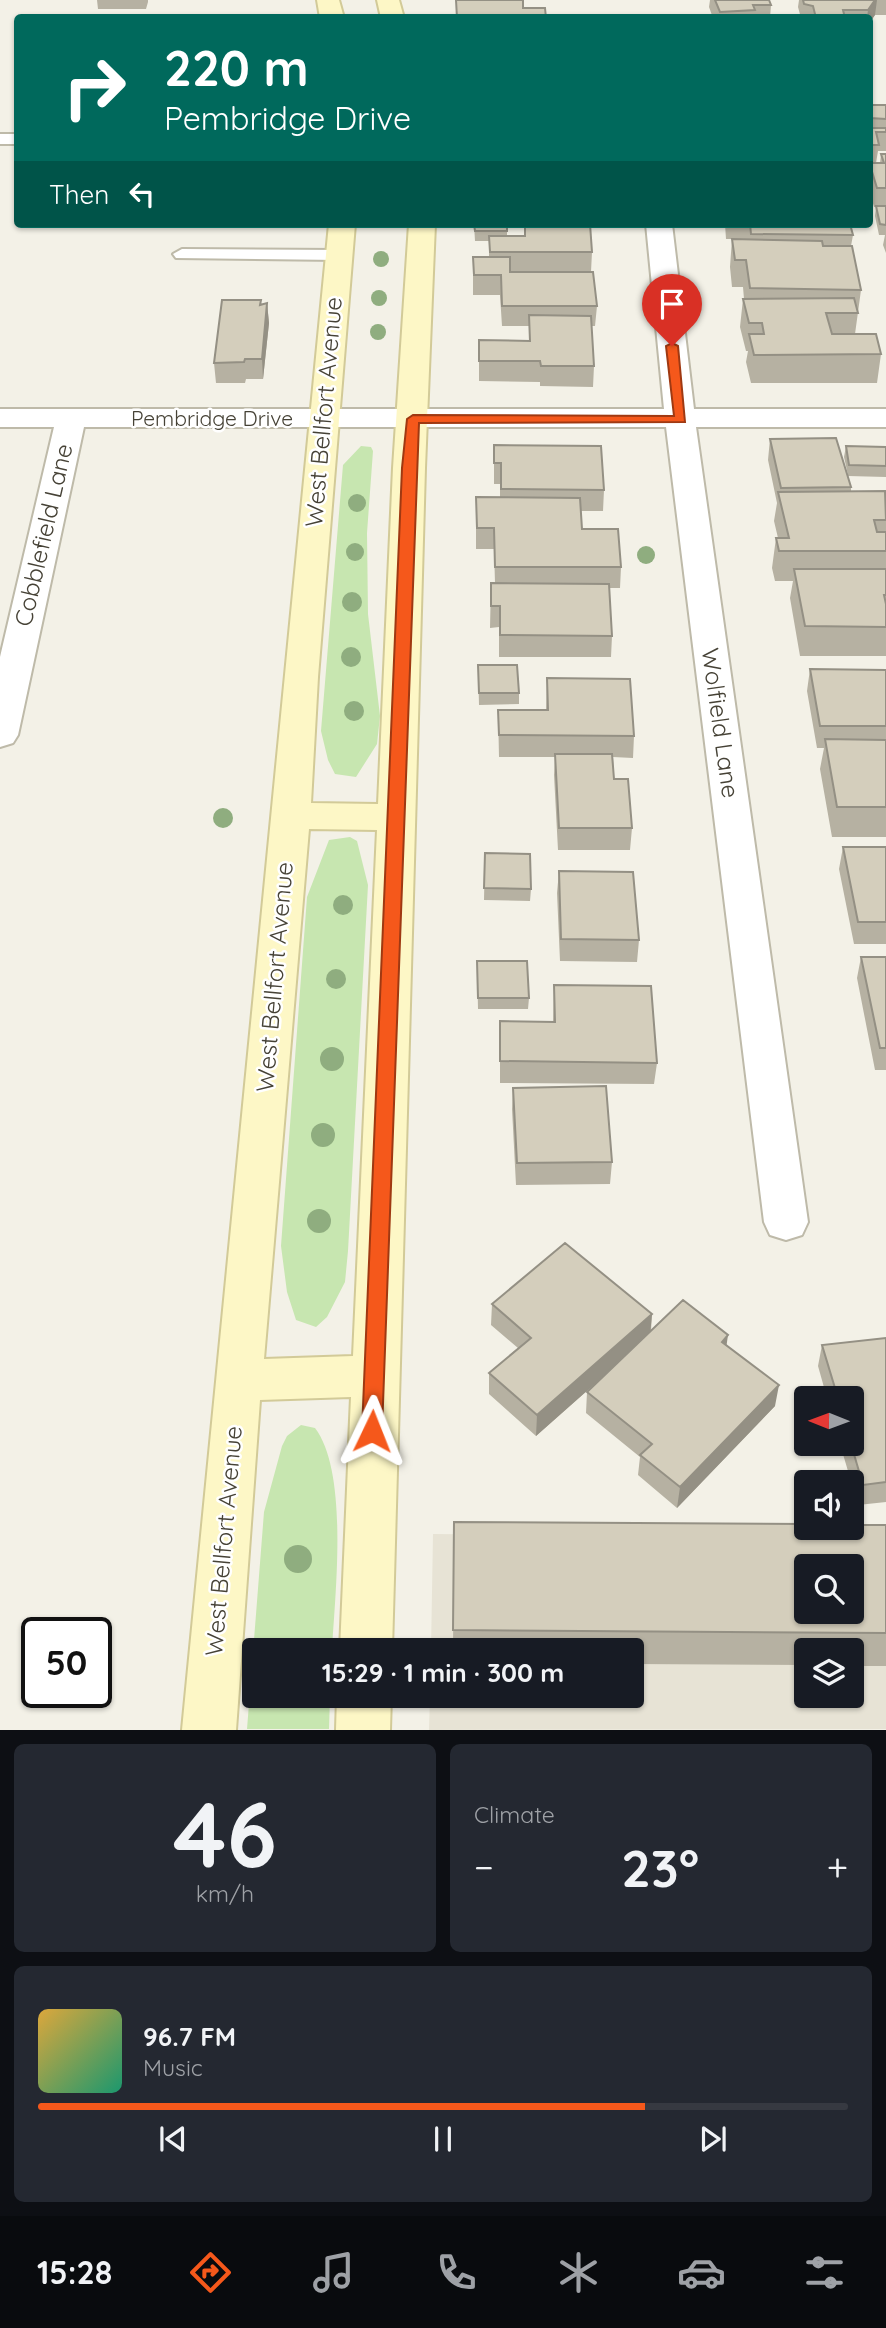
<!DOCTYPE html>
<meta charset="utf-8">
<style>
:root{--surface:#171b24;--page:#242831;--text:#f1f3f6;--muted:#9ea1a6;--line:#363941;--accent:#f5581b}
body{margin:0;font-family:Quicksand,sans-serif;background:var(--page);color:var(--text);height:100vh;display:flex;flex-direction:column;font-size:26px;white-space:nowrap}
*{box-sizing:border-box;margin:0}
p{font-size:23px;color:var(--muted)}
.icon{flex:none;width:38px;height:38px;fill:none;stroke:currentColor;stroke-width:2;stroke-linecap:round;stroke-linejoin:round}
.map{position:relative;height:1730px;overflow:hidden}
.side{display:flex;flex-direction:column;gap:14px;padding:14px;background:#0d0f14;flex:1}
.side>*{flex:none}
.guide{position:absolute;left:14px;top:14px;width:859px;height:214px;border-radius:7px;box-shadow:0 2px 5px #0004;background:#00695c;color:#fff;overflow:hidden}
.needle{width:46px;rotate:271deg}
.fabs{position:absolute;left:794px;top:1386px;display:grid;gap:14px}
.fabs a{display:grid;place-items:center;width:70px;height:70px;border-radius:7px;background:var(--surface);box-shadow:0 2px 5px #0004;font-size:35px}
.speed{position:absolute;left:21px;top:1617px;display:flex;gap:14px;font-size:35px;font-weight:700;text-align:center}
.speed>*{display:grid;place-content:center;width:91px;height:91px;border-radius:50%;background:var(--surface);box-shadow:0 2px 5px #0004;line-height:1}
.speed .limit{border:4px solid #111;border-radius:10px;background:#fff;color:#111}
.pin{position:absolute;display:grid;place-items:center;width:60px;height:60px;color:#fff;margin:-72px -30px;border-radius:50% 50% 50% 0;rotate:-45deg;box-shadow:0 0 7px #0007}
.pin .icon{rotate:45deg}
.me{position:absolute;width:77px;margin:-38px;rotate:2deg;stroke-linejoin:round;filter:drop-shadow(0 0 5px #0008)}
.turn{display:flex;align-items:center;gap:24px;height:147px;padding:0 35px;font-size:32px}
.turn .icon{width:91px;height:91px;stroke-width:2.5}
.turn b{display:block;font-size:49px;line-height:60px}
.then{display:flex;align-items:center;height:66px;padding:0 35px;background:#0003;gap:14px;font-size:26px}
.big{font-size:52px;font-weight:700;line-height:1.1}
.side .card{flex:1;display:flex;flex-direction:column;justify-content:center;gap:10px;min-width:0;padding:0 24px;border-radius:10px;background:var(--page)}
.side .dial{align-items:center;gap:0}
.dial b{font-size:91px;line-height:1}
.song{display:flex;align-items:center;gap:21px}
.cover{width:84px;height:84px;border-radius:10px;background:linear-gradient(135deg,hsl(40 70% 55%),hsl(160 70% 35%))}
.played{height:7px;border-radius:4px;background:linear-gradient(90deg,var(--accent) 75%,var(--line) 75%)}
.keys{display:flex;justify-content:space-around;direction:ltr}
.heat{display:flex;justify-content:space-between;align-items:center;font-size:38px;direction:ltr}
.side .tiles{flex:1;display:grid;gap:14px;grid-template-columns:1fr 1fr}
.card:last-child{grid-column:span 2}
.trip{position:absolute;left:242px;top:1638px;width:402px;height:70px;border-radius:7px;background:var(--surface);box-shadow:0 2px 5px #0004;font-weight:700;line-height:70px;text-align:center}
.tabs{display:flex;height:112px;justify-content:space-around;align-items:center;background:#090b0e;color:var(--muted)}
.tabs .icon{width:49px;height:49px}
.tabs .current{color:var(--accent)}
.tabs b{font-size:32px;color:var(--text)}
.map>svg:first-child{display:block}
</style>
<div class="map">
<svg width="886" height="1730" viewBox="0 0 886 1730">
<rect width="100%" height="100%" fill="#f3f1e7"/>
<!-- residential -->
<path fill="#e7e3d5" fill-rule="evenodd" d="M433,1534L886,1539V1729L429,1730L430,1696H632V1650H431ZM807,1566H852V1612H807ZM807,1650H852V1696H807Z"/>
<!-- green -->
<path fill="#c7e6b0" d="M361,446L371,447L373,451L367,533L368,614L380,716L377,744L356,777L335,774L328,760L321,731L343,465Z
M350,837L357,841L368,885L348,1251L345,1282L327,1317L316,1327L296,1320L287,1292L281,1246L307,897L329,840Z
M301,1425L315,1428C349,1473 335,1594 332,1650H254V1696H330L329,1729H247L264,1512L282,1446L287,1436Z"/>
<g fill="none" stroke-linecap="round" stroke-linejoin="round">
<!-- lane casing -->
<g stroke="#bebaa9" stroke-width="4">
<path id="lane" d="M0,134H18V144H0Z
M182,249L339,250L348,255L339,260L176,258L173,254Z"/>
</g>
<!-- street casing -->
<g stroke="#bebaa9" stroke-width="4">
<path id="street" d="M646,224H672L694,409H886V427H696L808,1222L802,1235L786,1240L770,1235L764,1222L666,427H84L18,735L13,743L0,747V657L54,427H0V409H664Z"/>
</g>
<!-- secondary casing -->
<g stroke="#d2ca98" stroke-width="4">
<path id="secondary" d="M317,0H339L344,18H320Z
M377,0H399L404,18H381Z
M329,224H355L318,677L311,803L378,804L393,468L409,224H435L425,468L392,1650H340L351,1397L260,1400L236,1730H182ZM309,829L377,830L353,1356L264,1359Z
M337,1696H391L390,1730H336Z"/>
</g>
<!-- lane -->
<use href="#lane" fill="#fff" fill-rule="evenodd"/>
<!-- street -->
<use href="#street" fill="#fff" fill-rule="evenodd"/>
<!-- secondary -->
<use href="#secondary" fill="#fdf7c6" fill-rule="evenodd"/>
</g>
<!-- trees -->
<g fill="#8fad7f">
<circle cx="381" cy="259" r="8"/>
<circle cx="379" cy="298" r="8"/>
<circle cx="378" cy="332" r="8"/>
<circle cx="357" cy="503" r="9"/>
<circle cx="355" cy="552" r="9"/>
<circle cx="646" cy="555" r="9"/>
<circle cx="352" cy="602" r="10"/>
<circle cx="351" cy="657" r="10"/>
<circle cx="354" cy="711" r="10"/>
<circle cx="223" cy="818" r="10"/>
<circle cx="343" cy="905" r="10"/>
<circle cx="336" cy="979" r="10"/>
<circle cx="332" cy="1059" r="12"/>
<circle cx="323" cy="1135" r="12"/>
<circle cx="319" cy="1221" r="12"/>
<circle cx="298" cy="1559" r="14"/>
</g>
<!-- wall -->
<path fill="#b6b1a2" d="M97,0H148V2L146,9H98Z
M710,0H769L771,5L770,18H713L709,7Z
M799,0H886V15H875L870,22V18H801L798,7Z
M870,105H886V151H878L876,163H880L881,154H886V253L883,245L885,235H879L875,216L876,207H874L870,193Z
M474,224H507V236H524V224L592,252L591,272L597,306L595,326H591L594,366L593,387L540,386V382L479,381V340L529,341V326H502L500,295H473V257H489V241H475Z
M725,224H850L853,235L851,246L861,290L855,334L881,354L877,383H751L746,362L748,351H746L740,327L743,299H744L743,287H732L730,267L732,239H745H726Z
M267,303L269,323L263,379H246L245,383H216L214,363L261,304Z
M770,439L848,475L844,457L846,446L886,447V477L848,476L851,487V492L886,495V656H800L790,598L793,581H775L772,568L776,538H778L774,521L777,503L768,460Z
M494,445L604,490L603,511H581L582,529L621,567L620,588H609L612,636L611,657H499V627L490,628L491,583H495L494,549H476V518L500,497V484H494Z
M478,665L519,693V704L479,705Z
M810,669L886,670V837H832L820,769L824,748H817L807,691Z
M547,678L634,736L633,758L613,757L614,779L632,828L630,850H558L554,775L555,757H499L498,710H546Z
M843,847H886V944H854L839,869Z
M485,853L531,889L530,901L484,900Z
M559,871L639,940L637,962L560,961L557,893Z
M861,957H886V1070H875L857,978Z
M477,961L529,998L528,1009H478Z
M554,985L657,1063L654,1084L500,1083V1021L553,1022Z
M513,1088L612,1162L610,1184L516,1185L512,1109Z
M492,1304L652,1314L651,1331L727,1346L775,1406L677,1508L638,1475L640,1457L586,1413L587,1392L606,1374L536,1436L489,1394V1373L518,1348L491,1325Z
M886,1338V1502L858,1505L840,1444H852V1398H827L818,1366L822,1345Z
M454,1522L886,1525V1666H852V1650H807V1665L632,1664V1650H453Z"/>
<!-- shaded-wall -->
<path fill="#949084" d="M875,0H877L875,15L870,22V18H867L868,10Z
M267,303L269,323L263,379L262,359Z
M652,1314L650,1335L536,1436L537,1415Z
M728,1335L725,1356L722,1342Z
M779,1385L775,1406L677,1508L680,1487Z"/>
<!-- building -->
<path fill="#d4cebc" stroke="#949084" stroke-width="2" fill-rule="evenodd" d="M456,0H523V8H545L546,18H457Z
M715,0H769L771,5H753L755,10L720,12Z
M803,0H875L868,10H843L845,18H816L813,6L804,4Z
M870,105H886V119L870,118Z
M870,128H886V132H876L879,145H870Z
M881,154H886V188H877L870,165V163H884Z
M876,206H886V225L880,224Z
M474,224H507V231H475Z
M525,224H590L592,252H490L489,236H525Z
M750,224H850L853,235L751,234Z
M732,239L822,241L823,246H852L861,290L750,288L746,260H735Z
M473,257H510V272H593L597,306H502L501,275H474Z
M854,298L858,313H826L832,334H876L881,354L754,355L749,334H764L762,323H749L743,299Z
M222,300H261L260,305L267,303L262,359H245L244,362L214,363Z
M529,315L591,316L594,366H541L540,361H479V340L530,341Z
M836,438L851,487L781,488L770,439Z
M494,445L601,446L604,490L501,489V463H494Z
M846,446L886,447V466L849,465Z
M885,491L886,520H874L877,532H886V551H779L776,538H789L778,492Z
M476,497L580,498L582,529H618L621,567H495L494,528H477Z
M794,569H886V595H884L886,604V627L805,626Z
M491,583L609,584L612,636L500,635V606H491Z
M478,665H517L519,693H479Z
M810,669L886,670V726H820Z
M547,678L630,679L634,736L499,735L498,710H548Z
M825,739L886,740V807H837Z
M555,754H612L614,779H628L632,828H559Z
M843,847H886V922H858Z
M485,853L530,854L531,889L484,888Z
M559,871L633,872L639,940L561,939Z
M861,957H886V1048H880Z
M477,961H527L529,998H478Z
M554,985L651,986L657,1063L500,1061V1021L555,1022Z
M606,1086L612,1162L517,1163L513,1088Z
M565,1243L652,1314L537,1415L489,1373L531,1338L492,1304Z
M683,1300L728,1335L722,1342L779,1385L680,1487L640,1455L652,1444L587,1392Z
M886,1338V1482L863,1485L851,1444H852V1398H838L822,1345Z
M454,1522L807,1524V1528H852V1525H886V1633L453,1630ZM807,1566H852V1612H807Z"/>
<!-- route -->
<path fill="#f5581b" stroke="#9f3912" stroke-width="2" d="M672,343L678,346L685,422L419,423L382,1431L379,1437L372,1439L365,1437L362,1431L402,468L407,419L413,415L674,416L666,346Z"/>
<g text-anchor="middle" stroke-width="5" stroke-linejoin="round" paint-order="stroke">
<!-- far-street labels -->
<g font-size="21" fill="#464236" stroke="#fff">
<text x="212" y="426">Pembridge Drive</text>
</g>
<!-- street labels -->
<g font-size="24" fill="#464236" stroke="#fff">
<text transform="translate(324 412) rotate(-85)" y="8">West Bellfort Avenue</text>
<text transform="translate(44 535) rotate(-77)" y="8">Cobblefield Lane</text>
<text transform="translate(720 723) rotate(82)" y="8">Wolfield Lane</text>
<text transform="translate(275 977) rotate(-85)" y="8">West Bellfort Avenue</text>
<text transform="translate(224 1541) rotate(-85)" y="8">West Bellfort Avenue</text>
</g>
</g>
</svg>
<div class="fabs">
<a><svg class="needle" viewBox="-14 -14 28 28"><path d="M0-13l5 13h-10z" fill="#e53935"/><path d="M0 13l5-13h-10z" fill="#9ea1a6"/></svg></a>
<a><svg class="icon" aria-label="sound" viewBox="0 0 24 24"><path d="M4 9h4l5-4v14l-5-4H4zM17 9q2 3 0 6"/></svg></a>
<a><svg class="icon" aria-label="search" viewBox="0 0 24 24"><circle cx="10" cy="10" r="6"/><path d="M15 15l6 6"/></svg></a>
<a><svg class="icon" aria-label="layers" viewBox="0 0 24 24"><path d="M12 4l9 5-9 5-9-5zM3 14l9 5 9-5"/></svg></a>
</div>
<div class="speed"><div class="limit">50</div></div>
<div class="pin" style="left:672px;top:346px;background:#d93025"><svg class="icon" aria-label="arrive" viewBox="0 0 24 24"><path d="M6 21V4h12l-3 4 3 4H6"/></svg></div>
<svg class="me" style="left:372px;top:1431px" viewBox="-20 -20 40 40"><path d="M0-17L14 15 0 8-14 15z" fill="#f5581b" stroke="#fff" stroke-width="4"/></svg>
<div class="trip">15:29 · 1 min · 300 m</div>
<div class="guide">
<div class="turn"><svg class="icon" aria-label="right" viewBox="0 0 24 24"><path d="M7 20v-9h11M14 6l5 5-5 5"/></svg><div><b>220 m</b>Pembridge Drive</div></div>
<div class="then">Then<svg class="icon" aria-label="left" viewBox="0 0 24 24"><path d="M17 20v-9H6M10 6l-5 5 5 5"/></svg></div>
</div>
</div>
<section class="side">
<div class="tiles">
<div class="card dial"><b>46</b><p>km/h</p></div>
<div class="card"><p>Climate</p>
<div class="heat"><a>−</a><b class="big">23°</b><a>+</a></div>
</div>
<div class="card">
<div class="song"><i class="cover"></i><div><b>96.7 FM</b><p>Music</p></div></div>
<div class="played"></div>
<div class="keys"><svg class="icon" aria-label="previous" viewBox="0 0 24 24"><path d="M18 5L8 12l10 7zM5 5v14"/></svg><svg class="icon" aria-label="pause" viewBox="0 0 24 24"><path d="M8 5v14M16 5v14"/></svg><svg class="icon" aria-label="next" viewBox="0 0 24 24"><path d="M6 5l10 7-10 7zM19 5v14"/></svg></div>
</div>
</div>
</section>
<nav class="tabs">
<b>15:28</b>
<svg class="icon current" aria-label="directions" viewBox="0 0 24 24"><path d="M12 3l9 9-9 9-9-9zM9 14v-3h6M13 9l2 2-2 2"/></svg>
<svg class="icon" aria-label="music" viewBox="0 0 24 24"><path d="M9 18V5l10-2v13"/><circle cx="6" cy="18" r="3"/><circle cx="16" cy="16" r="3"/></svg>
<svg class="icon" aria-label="phone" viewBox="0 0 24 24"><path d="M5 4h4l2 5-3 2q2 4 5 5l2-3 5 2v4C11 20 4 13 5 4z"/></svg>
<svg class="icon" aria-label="climate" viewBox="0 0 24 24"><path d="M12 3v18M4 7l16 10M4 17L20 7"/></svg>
<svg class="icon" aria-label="car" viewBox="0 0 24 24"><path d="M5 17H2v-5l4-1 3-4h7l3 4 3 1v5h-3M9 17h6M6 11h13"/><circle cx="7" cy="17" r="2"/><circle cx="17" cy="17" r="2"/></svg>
<svg class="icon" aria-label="filters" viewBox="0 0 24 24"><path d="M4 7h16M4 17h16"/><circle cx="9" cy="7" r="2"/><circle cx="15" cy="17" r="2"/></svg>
</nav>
